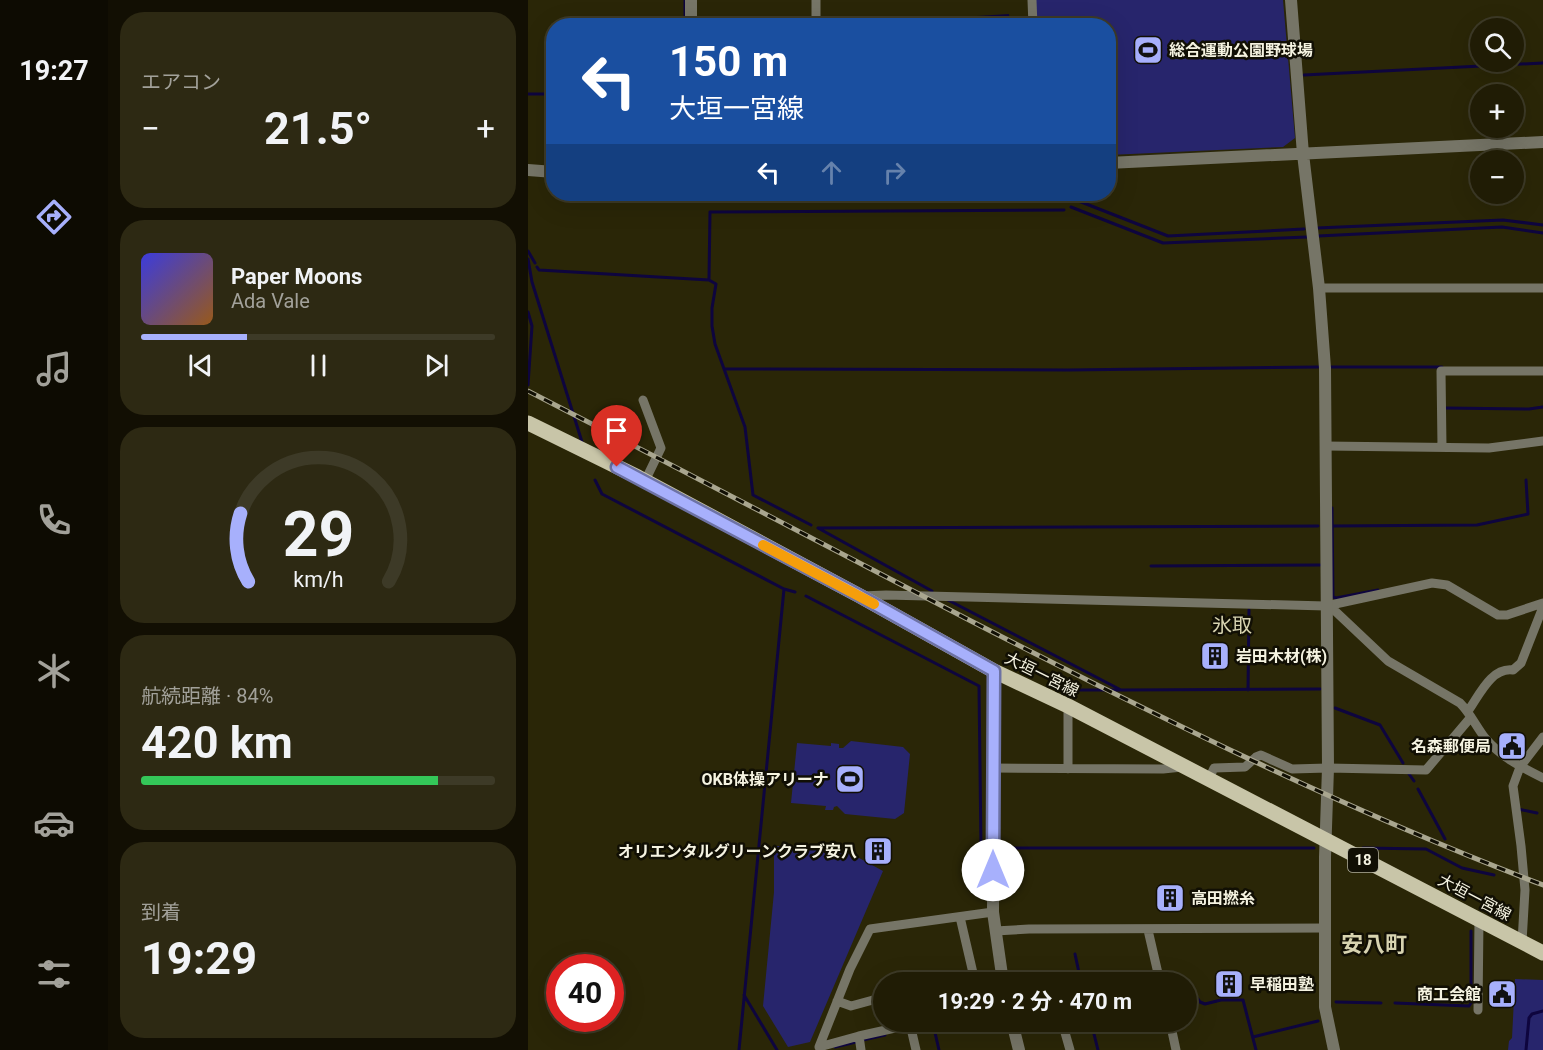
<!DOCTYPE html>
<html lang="ja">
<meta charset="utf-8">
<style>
:root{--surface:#201c05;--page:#2d2913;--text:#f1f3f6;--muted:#a2a19a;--line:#3d3a27;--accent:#a7b0fc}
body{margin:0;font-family:Roboto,"Noto Sans JP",sans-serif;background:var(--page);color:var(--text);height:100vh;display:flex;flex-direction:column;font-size:22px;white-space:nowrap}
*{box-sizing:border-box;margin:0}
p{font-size:20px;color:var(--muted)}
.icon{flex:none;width:33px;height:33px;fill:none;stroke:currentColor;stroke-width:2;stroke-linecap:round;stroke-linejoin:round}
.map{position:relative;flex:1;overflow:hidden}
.panel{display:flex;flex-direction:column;gap:12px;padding:12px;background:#120f03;width:420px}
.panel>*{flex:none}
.banner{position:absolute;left:18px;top:18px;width:570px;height:183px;border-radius:24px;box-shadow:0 6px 24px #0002,0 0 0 2px var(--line);background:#1a4fa0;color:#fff;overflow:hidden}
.tools{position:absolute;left:942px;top:18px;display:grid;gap:12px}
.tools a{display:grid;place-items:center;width:54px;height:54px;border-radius:50%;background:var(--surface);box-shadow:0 6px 24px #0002,0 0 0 2px var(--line);font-size:30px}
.speed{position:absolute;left:18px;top:954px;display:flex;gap:12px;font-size:30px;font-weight:700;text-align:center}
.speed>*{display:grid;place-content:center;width:78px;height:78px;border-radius:50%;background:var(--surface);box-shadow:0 6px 24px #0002,0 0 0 2px var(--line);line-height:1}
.speed .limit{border:9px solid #d22;background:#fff;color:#111}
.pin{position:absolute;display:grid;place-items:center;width:51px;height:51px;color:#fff;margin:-62px -26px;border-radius:50% 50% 50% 0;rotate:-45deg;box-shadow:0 0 6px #0007}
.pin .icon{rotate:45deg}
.me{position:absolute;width:66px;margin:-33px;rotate:0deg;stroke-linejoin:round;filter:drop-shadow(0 0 4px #0008)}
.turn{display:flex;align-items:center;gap:21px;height:126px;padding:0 24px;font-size:27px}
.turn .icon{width:78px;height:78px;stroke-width:2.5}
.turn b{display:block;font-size:42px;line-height:51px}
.lanes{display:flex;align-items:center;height:57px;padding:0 24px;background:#0003;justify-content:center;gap:30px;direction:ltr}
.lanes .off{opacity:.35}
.big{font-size:45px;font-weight:700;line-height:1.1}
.panel .tile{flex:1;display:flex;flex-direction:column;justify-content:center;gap:9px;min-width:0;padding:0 21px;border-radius:24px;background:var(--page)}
.panel .dial{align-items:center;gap:0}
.dial svg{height:156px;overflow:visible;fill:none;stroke:var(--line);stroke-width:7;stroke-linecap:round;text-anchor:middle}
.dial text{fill:var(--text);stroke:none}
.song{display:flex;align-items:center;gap:18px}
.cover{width:72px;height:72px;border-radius:9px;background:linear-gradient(135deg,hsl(240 70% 55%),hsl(30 70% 35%))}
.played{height:6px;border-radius:3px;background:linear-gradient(90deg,var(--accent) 30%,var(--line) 30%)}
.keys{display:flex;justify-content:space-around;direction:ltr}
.heat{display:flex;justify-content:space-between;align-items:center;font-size:33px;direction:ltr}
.charge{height:9px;border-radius:4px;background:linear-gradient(90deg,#34c759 84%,var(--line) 0)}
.trip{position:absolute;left:345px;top:972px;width:324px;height:60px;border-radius:30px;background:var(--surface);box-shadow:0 6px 24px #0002,0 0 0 2px var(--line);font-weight:700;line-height:60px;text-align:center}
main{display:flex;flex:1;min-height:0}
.tabs{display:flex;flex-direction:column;width:108px;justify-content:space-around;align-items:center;background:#0d0b02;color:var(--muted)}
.tabs .icon{width:42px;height:42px}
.tabs .selected{color:var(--accent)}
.tabs b{font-size:27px;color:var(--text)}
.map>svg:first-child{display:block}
</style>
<main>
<nav class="tabs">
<b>19:27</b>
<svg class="icon selected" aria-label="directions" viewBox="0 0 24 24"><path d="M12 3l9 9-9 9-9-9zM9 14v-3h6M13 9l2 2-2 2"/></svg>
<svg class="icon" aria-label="music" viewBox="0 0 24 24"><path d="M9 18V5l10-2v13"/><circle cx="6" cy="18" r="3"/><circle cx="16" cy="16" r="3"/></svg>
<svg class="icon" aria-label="phone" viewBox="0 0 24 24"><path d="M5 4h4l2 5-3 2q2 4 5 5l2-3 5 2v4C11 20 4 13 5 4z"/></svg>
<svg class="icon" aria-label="climate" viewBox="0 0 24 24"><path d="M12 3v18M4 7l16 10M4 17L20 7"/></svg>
<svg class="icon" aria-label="car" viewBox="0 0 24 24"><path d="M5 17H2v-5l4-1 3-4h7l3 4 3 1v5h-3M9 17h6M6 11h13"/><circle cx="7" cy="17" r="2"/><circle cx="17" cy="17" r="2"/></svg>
<svg class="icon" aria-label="filters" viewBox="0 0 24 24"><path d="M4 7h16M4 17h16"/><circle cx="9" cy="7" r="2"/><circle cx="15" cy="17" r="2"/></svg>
</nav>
<section class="panel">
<div class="tile"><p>エアコン</p>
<div class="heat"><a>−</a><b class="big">21.5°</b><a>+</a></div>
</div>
<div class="tile">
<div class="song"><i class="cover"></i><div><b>Paper Moons</b><p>Ada Vale</p></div></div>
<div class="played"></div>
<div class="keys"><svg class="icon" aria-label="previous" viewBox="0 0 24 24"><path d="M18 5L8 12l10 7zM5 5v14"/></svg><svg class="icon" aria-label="pause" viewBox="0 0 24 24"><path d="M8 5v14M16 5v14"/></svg><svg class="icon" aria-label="next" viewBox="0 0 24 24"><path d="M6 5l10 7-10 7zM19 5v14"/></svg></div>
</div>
<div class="tile dial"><svg viewBox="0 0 100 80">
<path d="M14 69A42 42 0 1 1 86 69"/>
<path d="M14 69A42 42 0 0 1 10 34" stroke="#a7b0fc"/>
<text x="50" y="56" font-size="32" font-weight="700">29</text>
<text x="50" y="72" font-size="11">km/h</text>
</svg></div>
<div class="tile"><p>航続距離 · 84%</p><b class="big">420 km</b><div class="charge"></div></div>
<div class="tile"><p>到着</p><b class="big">19:29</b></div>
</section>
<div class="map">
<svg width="1015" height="1050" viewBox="0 0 1015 1050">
<rect width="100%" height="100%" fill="#2a2607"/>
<!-- green -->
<path fill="#27256c" d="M507,0H755L767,138L755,147L581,155L580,26L508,25Z
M323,741L375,747L382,754L376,813L367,819L317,814L309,806L306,807L305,810H297L298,806L263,803L269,743L303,746V743L311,744V748H315Z
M246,846H288L322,853L355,871L282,1042L260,1047L235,1006L246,892Z
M987,979L1015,980V1050H980L981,1041L984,1038Z"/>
<!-- water -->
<path fill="#0e053e" d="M481,14L482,25H449V16Z"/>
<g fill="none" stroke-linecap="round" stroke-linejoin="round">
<!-- stream -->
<path stroke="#0e053e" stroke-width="3" d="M157,15V0
M156,26V23
M776,75L1015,63
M0,94H26
M543,198L640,236L776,229
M543,207L635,243L779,237
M789,228L975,220L1015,225
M790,236L974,227L1015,233
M0,251L7,263
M0,259L4,282L54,442
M9,267L11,270L181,280L188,284L184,308V326L187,344L217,427L225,495L283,525
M181,279L182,212L536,210
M0,312L4,326L0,385
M802,367H914
M196,369L540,370L790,367
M917,408L1001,409L1015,407
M67,480L74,494L256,589L211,1050
M804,508L805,597L808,598L850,590
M804,526L949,525L1000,514L998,480
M290,528L790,526
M290,528L404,591
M623,566L792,565
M256,589L267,592
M278,596L451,686L453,848H461
M420,600L593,690L792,689
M531,690H592
M720,690L721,610
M807,708L852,725L875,763
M881,774L886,781
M890,789L917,839
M990,809L1009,813
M473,848H786
M835,848L898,849L934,868L966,875
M547,954L553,982
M638,981L648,979L651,982
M658,988L664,991L672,1002L677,1004L693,1000H715L728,1050
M216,995L249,1050
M808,1002L853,1003
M867,1003L941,1006L943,1003V931
M460,1022L461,1025L473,1022
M563,1022L570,1050
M405,1024L411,1050
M395,1026L414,1022
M725,1037L790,1021
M335,1040L357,1035
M307,1047L328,1042
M998,1050L1001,1018L1004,1014L1015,1011"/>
<!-- minor -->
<path stroke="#767567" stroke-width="9" d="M504,0L505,26
M288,26V0
M791,288H1015
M115,400L133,448L117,481
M797,446L961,448L1015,441
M914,447L913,371H1015
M334,596L358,595L798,606L904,583L919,585L970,615H979L1015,603
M798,606L806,610L860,661L932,703C942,713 948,726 957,738C973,757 993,767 1015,778
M940,711C951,696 963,667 985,670L993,663L1015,607
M465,768L635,769L654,767
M540,769V706
M681,779L686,768L717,767L728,757L733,755L764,769L800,768L898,770L943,717
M620,930L632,982
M467,931L501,929L797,928
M994,942L997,890L993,846L985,786L992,767L1015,737
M411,982L445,973L432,917
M309,1001L323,1006L356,997
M950,1010L951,920
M534,1022L542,1050
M642,1022L648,1050
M382,1024L388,1050
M331,1036L394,1022
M333,1050L331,1036L291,1047L322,969L342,929L465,912"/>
<!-- tertiary -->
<path stroke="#767567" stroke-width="12" d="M763,0L775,154L791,288L797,368L800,768L797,857V1007L806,1050
M163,26V0
M580,163L1015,142
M0,170L26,172
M466,671L465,912L475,982
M484,1022L491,1050"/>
<!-- primary -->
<path stroke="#c8c5a8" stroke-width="15" d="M0,423L110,477L332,596L466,671L540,706L1015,953"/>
<!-- rail casing -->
<g stroke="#a9a68f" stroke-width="5">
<path id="rail" d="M0,391C148,467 295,544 443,621C630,717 818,810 1015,885"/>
</g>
<!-- rail -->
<use href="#rail" stroke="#110f04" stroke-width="3" stroke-dasharray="9" stroke-linecap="butt"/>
</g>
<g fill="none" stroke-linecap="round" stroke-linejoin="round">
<!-- route casing -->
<g stroke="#6d72a4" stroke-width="15">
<path id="route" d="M89,467L332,596L466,671L465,870"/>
</g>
<!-- route -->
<use href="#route" stroke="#a7b0fc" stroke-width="10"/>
<!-- slow -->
<path stroke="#f59e0b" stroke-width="10" d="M235,545L346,604"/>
</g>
<!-- icons -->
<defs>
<g id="stadium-square" transform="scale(1.5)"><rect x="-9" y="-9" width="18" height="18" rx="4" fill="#a7b0fc" stroke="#110f04"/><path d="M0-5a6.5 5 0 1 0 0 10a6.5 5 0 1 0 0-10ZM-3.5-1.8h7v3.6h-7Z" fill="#111"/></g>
<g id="building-square" transform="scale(1.5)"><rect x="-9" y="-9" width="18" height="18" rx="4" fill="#a7b0fc" stroke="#110f04"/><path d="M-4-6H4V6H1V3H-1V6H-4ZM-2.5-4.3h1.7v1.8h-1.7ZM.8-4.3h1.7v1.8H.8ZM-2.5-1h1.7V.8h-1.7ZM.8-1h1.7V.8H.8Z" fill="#111"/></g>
<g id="civic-square" transform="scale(1.5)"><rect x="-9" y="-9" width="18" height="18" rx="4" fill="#a7b0fc" stroke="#110f04"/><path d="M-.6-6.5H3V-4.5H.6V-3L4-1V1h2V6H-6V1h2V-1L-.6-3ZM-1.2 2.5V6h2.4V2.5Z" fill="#111"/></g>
</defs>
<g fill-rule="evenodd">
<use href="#stadium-square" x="620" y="50"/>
<use href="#building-square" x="687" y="656"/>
<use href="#civic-square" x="984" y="746"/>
<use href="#stadium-square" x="322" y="779"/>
<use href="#building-square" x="350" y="851"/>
<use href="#building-square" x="642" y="898"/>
<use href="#building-square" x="701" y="984"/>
<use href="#civic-square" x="974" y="994"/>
</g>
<g text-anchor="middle" stroke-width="5" stroke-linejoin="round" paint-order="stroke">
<!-- shield labels -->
<rect fill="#110f04" stroke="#b1af9f" stroke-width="1.5" x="820" y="848" width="30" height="24" rx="4.5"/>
<g font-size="15" font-weight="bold" fill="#f5f3e1">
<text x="835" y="865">18</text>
</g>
<!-- poi labels -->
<g font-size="16" font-weight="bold" fill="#f5f3e1" stroke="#110f04" text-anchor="start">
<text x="641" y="56">総合運動公園野球場</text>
<text x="708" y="662">岩田木材(株)</text>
<text x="963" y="752" text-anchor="end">名森郵便局</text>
<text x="301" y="785" text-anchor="end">OKB体操アリーナ</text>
<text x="329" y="857" text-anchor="end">オリエンタルグリーンクラブ安八</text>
<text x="663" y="904">高田撚糸</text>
<text x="722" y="990">早稲田塾</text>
<text x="953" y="1000" text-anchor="end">商工会館</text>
</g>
<!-- street labels -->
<g font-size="16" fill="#f5f3e1" stroke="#110f04">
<text transform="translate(514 674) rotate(26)" y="6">大垣一宮線</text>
<text transform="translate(947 897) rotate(28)" y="6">大垣一宮線</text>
</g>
<!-- quarter labels -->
<g font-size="20" fill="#d7d3b0" stroke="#110f04">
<text x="704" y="632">氷取</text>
</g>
<!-- district labels -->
<g font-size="22" font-weight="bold" fill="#d7d3b0" stroke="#110f04">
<text x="846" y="952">安八町</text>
</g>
</g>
</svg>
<div class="tools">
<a><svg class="icon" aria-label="search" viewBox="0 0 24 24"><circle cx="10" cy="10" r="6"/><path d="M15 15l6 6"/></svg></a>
<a>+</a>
<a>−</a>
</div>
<div class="speed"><div class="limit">40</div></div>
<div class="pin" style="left:89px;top:467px;background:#d93025"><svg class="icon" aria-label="arrive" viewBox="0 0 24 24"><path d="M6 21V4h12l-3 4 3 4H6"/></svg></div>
<svg class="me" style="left:465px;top:870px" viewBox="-20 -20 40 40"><circle r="19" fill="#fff"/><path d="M0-13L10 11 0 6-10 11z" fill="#a7b0fc"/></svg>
<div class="trip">19:29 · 2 分 · 470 m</div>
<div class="banner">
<div class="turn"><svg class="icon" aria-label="left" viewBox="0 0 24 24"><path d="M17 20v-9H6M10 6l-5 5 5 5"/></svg><div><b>150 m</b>大垣一宮線</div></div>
<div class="lanes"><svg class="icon" aria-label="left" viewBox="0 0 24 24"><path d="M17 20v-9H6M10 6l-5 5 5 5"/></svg><svg class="icon off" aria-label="ahead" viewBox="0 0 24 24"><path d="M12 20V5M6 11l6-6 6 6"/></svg><svg class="icon off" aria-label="right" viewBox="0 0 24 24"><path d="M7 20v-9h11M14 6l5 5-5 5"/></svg></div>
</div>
</div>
</main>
